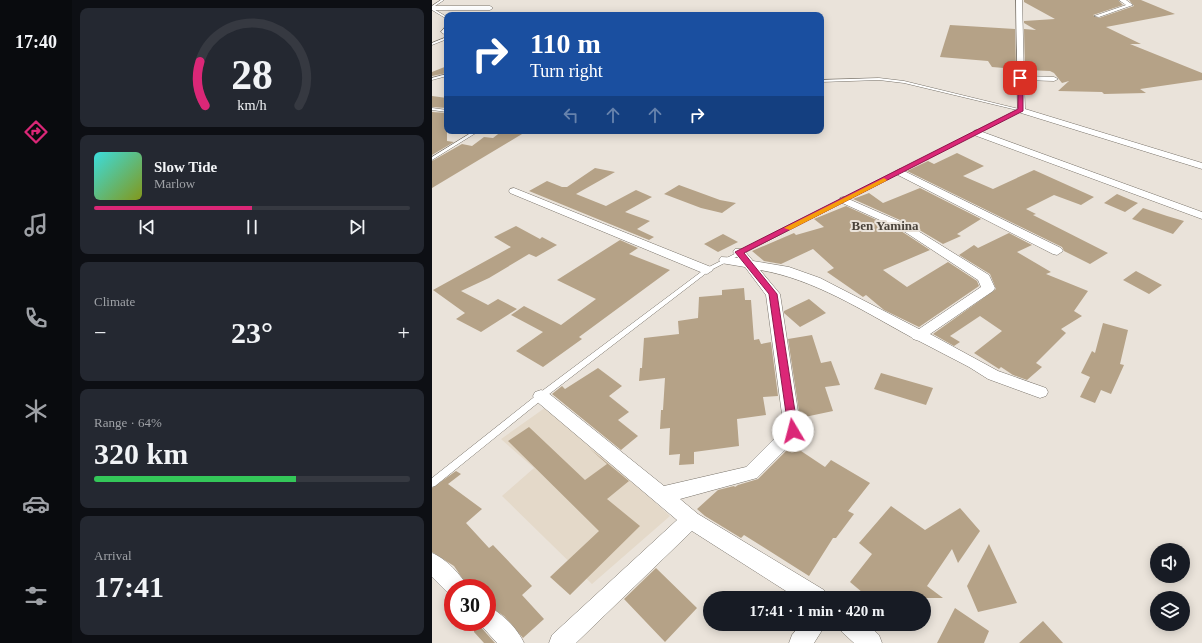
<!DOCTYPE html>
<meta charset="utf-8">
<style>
:root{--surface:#171b24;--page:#242831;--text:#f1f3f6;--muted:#9ea1a6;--line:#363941;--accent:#db2777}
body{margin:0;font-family:"Times New Roman",serif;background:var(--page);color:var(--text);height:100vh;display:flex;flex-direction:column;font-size:15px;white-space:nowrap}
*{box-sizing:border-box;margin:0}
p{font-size:13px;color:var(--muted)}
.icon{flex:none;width:22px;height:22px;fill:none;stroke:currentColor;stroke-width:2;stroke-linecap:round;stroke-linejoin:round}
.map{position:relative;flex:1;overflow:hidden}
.sheet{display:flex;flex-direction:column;gap:8px;padding:8px;background:#0d0f14;width:360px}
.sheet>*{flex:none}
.top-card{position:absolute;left:12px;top:12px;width:380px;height:122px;border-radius:8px;box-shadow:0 2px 10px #0003;background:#1a4fa0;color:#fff;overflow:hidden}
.fabs{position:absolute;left:718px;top:543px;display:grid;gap:8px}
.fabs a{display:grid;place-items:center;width:40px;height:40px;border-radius:50%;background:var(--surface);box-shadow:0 2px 10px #0003;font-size:20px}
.speed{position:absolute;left:12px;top:579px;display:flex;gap:8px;font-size:20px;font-weight:700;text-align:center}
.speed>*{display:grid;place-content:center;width:52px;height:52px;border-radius:50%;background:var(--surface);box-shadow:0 2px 10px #0003;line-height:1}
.speed .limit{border:6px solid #d22;background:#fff;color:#111}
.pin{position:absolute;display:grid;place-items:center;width:34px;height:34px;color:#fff;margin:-17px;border-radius:8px;box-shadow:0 2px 6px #0006}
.me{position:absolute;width:44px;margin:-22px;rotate:352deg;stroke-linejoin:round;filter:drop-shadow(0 0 3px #0008)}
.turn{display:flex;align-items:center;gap:14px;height:84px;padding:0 20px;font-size:18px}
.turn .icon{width:52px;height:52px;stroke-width:2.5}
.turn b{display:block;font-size:28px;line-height:34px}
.lanes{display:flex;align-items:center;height:38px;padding:0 20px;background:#0003;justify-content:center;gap:20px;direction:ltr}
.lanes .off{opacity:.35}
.big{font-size:30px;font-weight:800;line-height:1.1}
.sheet .widget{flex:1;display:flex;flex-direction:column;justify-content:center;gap:6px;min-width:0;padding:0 14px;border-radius:8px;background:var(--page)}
.sheet .dial{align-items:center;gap:0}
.dial svg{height:104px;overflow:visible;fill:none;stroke:var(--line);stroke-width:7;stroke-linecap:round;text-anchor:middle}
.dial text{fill:var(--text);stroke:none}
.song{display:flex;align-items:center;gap:12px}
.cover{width:48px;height:48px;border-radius:6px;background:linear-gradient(135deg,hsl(180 70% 55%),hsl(70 70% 35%))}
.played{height:4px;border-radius:2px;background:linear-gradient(90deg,var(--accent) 50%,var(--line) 50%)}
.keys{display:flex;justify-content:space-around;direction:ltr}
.heat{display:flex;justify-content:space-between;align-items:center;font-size:22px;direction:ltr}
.charge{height:6px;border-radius:3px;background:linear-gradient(90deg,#34c759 64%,var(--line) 0)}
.trip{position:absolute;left:271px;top:591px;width:228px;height:40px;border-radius:20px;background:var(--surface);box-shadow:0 2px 10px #0003;font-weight:800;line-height:40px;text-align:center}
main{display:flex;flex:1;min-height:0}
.tab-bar{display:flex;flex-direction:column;width:72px;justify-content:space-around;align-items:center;background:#090b0e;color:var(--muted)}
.tab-bar .icon{width:28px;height:28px}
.tab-bar .on{color:var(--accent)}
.tab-bar b{font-size:18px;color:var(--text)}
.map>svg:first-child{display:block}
</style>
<main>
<nav class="tab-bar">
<b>17:40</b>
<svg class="icon on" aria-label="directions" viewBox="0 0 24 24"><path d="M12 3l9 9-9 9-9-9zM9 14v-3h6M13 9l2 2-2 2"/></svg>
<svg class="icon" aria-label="music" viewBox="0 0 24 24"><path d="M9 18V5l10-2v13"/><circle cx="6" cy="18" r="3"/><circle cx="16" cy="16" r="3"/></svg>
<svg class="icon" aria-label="phone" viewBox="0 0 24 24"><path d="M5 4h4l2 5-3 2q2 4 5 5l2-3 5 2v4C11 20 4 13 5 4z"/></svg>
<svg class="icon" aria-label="climate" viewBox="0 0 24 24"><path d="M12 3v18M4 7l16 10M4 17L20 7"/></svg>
<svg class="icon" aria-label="car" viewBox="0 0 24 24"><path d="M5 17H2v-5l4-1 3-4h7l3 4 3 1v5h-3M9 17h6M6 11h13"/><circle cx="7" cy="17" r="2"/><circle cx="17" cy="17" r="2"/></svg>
<svg class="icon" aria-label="filters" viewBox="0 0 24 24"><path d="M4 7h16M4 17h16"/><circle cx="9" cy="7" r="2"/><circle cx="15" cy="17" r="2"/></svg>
</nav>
<section class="sheet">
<div class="widget dial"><svg viewBox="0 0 100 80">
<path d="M14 69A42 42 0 1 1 86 69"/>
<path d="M14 69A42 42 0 0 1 10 35" stroke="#db2777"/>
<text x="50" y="56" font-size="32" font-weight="700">28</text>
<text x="50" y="72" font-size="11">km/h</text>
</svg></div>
<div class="widget">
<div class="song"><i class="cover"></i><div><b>Slow Tide</b><p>Marlow</p></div></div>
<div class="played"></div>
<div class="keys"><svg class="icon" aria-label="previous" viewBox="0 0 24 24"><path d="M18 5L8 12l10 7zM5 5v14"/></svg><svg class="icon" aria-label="pause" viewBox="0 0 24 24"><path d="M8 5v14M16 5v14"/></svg><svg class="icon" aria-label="next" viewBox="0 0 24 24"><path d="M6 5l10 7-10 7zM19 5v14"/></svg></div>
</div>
<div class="widget"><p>Climate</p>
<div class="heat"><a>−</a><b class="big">23°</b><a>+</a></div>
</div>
<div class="widget"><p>Range · 64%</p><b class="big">320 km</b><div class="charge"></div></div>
<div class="widget"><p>Arrival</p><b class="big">17:41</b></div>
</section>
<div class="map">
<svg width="770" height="643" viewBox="0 0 770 643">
<rect width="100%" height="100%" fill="#eae3da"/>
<!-- built -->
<path fill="#e4d9c9" d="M117,405L238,516L160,584L70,496L102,468L69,439Z"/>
<!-- building -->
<path fill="#b5a287" d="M592,0H686L691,5L661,15L667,18L702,6L697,0H709L743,14L674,27L709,44H698L770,73V80L708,89L714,93L672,94L670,92L626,91L637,81L630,83L622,73L618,71L593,70L592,29L604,30L592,23V21L623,19L592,2Z
M518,25L583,29L584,69L560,67L556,61L508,57Z
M15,66V73L0,76V72Z
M0,96L15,98V108L0,107Z
M0,112L15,113V141L22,142L0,155Z
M70,131H95L0,188V161L30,144L40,146L52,137L61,138Z
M525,153L552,166L531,176L561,189L602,170L662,197L649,205L622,195L594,209L604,214L601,215L676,253L658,264L632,251L630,247L475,171L496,161L502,164Z
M163,168L183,172L144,194L174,206L204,190L220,197L193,212L218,221L205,229L222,237L217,240L97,191L115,181L130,187H135Z
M247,185L288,200L304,203L290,213L269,208L232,194Z
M488,188L549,219L525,234L529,236L511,244L479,225L421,199L437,193L451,203Z
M685,194L706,203L693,212L672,203Z
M414,206L469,231L498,250L451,270L475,287L516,262L545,281L547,286L487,327L452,310L434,295L431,297L395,272L402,268L381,249L349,264L332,261L320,251L362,233L364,235L392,227L382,219Z
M711,208L735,216L752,221L741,234L700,219Z
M84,226L108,239L110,237L125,245L104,257L97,254L57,278L29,291L56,305L66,299L85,309L49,332L24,319L33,313L1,290L79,247L62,237Z
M577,233L600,245L585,252L619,272L614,274L656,291L642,311L650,316L629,329L634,333L604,363L610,367L595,380L581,375L569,367L567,369L542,353L570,331L548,316L518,336L528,342L522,346L501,334L564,289L558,274L527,255L542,245L546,248Z
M291,234L306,242L286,252L272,244Z
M188,240L206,248L197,254L238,270L147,337L150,339L111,367L84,351L111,332L79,315L92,306L129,325L164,299L125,280Z
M704,271L730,285L717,294L691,280Z
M312,288L313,300H319L322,340L327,339L329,344L339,342L346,396L331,397L334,415L305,419L307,446L262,452V464L247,465L248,454L237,455L238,428L228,429L229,410H231L233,378L207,381L208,368H210L212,338L247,334L246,321L266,318L267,297L290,295V290Z
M377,299L394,313L368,327L352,313V311Z
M671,323L696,330L688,364L692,365L679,394L669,390L663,403L648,397L658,377L649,373L660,351L663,353Z
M380,335L389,363L399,361L408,385L393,387L401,411L368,418L356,339Z
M166,368L190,386L177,396L197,412L186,420L206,436L189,450L120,394L130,386L133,389Z
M449,373L501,388L494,405L442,389Z
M97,427L153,480L175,464L157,448L197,481L175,499L208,526L138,595L118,577L167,531L76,441Z
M360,445L393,467L399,460L438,483L416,511L422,514L404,538H401L377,576L312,535L309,538L273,516L265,509L286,490L302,486L303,487L306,485L326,479Z
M24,471L29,474L16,484L50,509L34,523L57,548L61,545L100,586L90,595L112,619L91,638L72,616L55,605V588H37L22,566L0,552V488Z
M459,506L493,530L528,508L548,531L526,563L520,549L495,586L511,598H437L418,582L440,554L427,543Z
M557,544L585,603L546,612L535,586Z
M224,568L265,608L233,642L192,599Z
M523,608L557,631L552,643H505Z
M611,621L631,643H587Z
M46,624L63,643H52L42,632V627Z"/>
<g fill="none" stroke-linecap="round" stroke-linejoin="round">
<!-- service casing -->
<g stroke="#79736a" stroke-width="1">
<path id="service" d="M9,0H12L0,8V6Z
M0,8L15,17V19L0,10Z
M14,26H15V29L13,32L15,33V36L9,32Z
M15,37V39L0,45V43Z
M15,74V76L0,80V78Z
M447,78L472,81L591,110L277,271L112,398L3,486L0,487V478L106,394L273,269L585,110L472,83L447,80L389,82V80Z
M0,108L15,110V112L0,110Z
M42,131H47L0,160V157Z"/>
</g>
<!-- minor casing -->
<g stroke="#79736a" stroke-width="1">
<path id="minor" d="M584,0H590L592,76L622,77L626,79L622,81L592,80L593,109L770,163V169L586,112Z
M687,0H694L701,5L667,17L662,16L694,5Z
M0,6H58L61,8L58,10H0Z
M545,130L770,212V219L542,135V131Z
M468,169L629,248L631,251L625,255L621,254L464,174L463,172Z
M82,188L279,267L281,270L275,274L271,273L78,193L77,191L78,189Z
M412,197L478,226L557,275L563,288L561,291L498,334L566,371L614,388L616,392L614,396L608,398L556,379L537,367L487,341L481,339L479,337C431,311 382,279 328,270L348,294L369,431L367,436L325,478L248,499L266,514L392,590L395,598H365L260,531L144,643H117L120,635L245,520L103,400L101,396L103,392L109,390L115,392L232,486L314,467L352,429L334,295L313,267L289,263L287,260L289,257L306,258L301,252L303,249H311L321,261L357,267L388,278L487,329L549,287L546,280L470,230L408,202L407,200L408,198Z
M0,553C13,558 30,575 36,588H21V597L18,595L0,577Z
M55,606C69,612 86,629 92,643H65L46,622H55Z
M369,624H394L382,643H357L360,635Z
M407,624H435L447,635L450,643H422L410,632Z"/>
</g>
<!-- service -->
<use href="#service" fill="#fff" fill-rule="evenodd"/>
<!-- minor -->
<use href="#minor" fill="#fff" fill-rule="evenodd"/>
</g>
<!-- route -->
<path fill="#db2777" stroke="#8e194d" d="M588,77L591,78V111L312,253L345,294L366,431L365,434H357L337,294L303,252L586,109V78Z"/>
<!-- slow -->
<path fill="#f59e0b" d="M452,178L455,180L454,181L358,230L352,228Z"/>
<g text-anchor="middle" stroke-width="4" stroke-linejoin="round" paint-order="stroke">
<!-- quarter labels -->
<g font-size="13" font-weight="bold" fill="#49433b" stroke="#eae3da">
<text x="453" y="230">Ben Yamina</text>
</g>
</g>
</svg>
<div class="fabs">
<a><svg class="icon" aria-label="sound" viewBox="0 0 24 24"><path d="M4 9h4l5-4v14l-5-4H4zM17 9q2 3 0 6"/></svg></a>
<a><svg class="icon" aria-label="layers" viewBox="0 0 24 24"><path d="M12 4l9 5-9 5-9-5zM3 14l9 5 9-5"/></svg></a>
</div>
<div class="speed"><div class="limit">30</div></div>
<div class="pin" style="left:588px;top:78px;background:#d93025"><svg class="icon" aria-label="arrive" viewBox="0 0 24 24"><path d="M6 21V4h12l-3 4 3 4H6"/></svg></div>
<svg class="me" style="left:361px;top:431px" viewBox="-20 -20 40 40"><circle r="19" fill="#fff"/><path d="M0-13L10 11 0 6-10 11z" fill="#db2777"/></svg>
<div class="trip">17:41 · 1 min · 420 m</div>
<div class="top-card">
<div class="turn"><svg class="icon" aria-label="right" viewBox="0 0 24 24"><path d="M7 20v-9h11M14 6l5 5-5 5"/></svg><div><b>110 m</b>Turn right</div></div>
<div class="lanes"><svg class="icon off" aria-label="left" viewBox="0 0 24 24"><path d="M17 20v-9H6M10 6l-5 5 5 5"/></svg><svg class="icon off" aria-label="ahead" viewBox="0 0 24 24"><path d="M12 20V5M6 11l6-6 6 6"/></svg><svg class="icon off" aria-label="ahead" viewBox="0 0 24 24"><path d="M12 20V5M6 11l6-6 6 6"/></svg><svg class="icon" aria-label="right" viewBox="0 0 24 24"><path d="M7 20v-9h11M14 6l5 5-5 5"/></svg></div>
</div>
</div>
</main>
